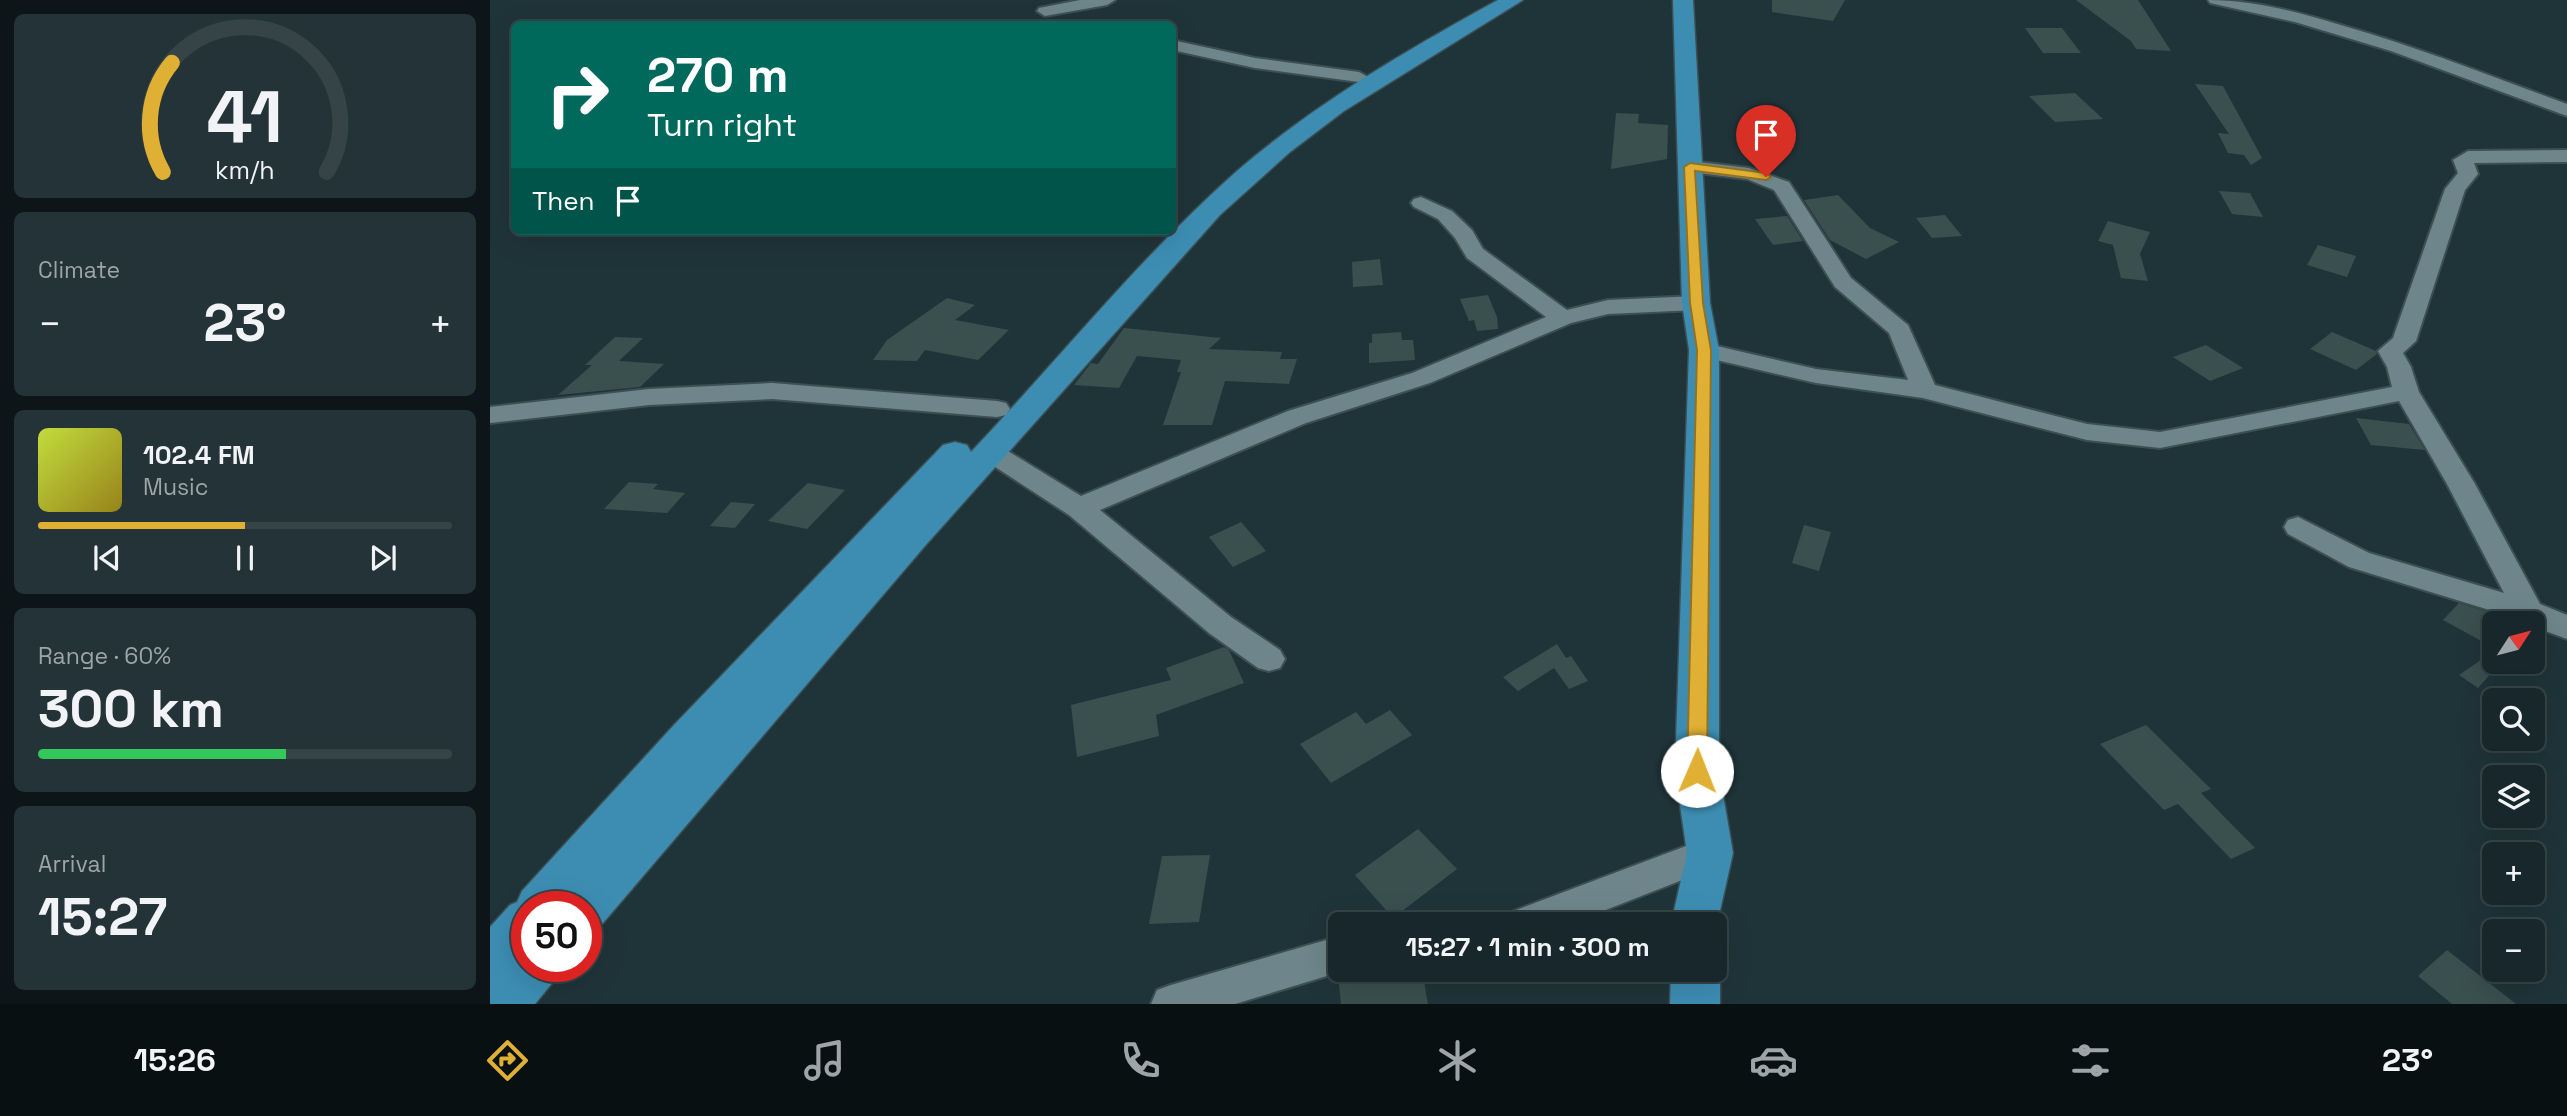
<!DOCTYPE html>
<meta charset="utf-8">
<style>
:root{--surface:#17272b;--page:#243337;--text:#f1f3f6;--muted:#9ea5a9;--line:#364447;--accent:#e0b034}
body{margin:0;font-family:"Space Grotesk",sans-serif;background:var(--page);color:var(--text);height:100vh;display:flex;flex-direction:column;font-size:26px;white-space:nowrap}
*{box-sizing:border-box;margin:0}
p{font-size:23px;color:var(--muted)}
.icon{flex:none;width:38px;height:38px;fill:none;stroke:currentColor;stroke-width:2;stroke-linecap:round;stroke-linejoin:round}
.map{position:relative;flex:1;overflow:hidden}
.details{display:flex;flex-direction:column;gap:14px;padding:14px;background:#0d1518;width:490px}
.details>*{flex:none}
.hud{position:absolute;left:21px;top:21px;width:665px;height:214px;border-radius:10px;box-shadow:0 7px 28px #0002,0 0 0 2px var(--line);background:#00695c;color:#fff;overflow:hidden}
.needle{width:46px;rotate:54deg}
.tools{position:absolute;left:1992px;top:611px;display:grid;gap:14px}
.tools a{display:grid;place-items:center;width:63px;height:63px;border-radius:10px;background:var(--surface);box-shadow:0 7px 28px #0002,0 0 0 2px var(--line);font-size:35px}
.speed{position:absolute;left:21px;top:891px;display:flex;gap:14px;font-size:35px;font-weight:700;text-align:center}
.speed>*{display:grid;place-content:center;width:91px;height:91px;border-radius:50%;background:var(--surface);box-shadow:0 7px 28px #0002,0 0 0 2px var(--line);line-height:1}
.speed .limit{border:10px solid #d22;background:#fff;color:#111}
.pin{position:absolute;display:grid;place-items:center;width:60px;height:60px;color:#fff;margin:-72px -30px;border-radius:50% 50% 50% 0;rotate:-45deg;box-shadow:0 0 7px #0007}
.pin .icon{rotate:45deg}
.me{position:absolute;width:77px;margin:-38px;rotate:1deg;stroke-linejoin:round;filter:drop-shadow(0 0 5px #0008)}
.turn{display:flex;align-items:center;gap:24px;height:147px;padding:0 21px;font-size:32px}
.turn .icon{width:91px;height:91px;stroke-width:2.5}
.turn b{display:block;font-size:49px;line-height:60px}
.then{display:flex;align-items:center;height:66px;padding:0 21px;background:#0003;gap:14px;font-size:26px}
.big{font-size:52px;font-weight:600;line-height:1.1}
.details .tile{flex:1;display:flex;flex-direction:column;justify-content:center;gap:10px;min-width:0;padding:0 24px;border-radius:10px;background:var(--page)}
.details .dial{align-items:center;gap:0}
.dial svg{height:182px;overflow:visible;fill:none;stroke:var(--line);stroke-width:7;stroke-linecap:round;text-anchor:middle}
.dial text{fill:var(--text);stroke:none}
.song{display:flex;align-items:center;gap:21px}
.cover{width:84px;height:84px;border-radius:10px;background:linear-gradient(135deg,hsl(70 70% 55%),hsl(50 70% 35%))}
.played{height:7px;border-radius:4px;background:linear-gradient(90deg,var(--accent) 50%,var(--line) 50%)}
.keys{display:flex;justify-content:space-around;direction:ltr}
.heat{display:flex;justify-content:space-between;align-items:center;font-size:38px;direction:ltr}
.charge{height:10px;border-radius:5px;background:linear-gradient(90deg,#34c759 60%,var(--line) 0)}
.trip{position:absolute;left:838px;top:912px;width:399px;height:70px;border-radius:10px;background:var(--surface);box-shadow:0 7px 28px #0002,0 0 0 2px var(--line);font-weight:600;line-height:70px;text-align:center}
.tab-bar{display:flex;height:112px;justify-content:space-around;align-items:center;background:#091011;color:var(--muted)}
.tab-bar .icon{width:49px;height:49px}
.tab-bar .active{color:var(--accent)}
.tab-bar b{font-size:32px;color:var(--text)}
main{display:flex;flex:1;min-height:0}
.map>svg:first-child{display:block}
.building{fill:#3a504e}
.lines{fill:none;stroke-linecap:round;stroke-linejoin:round}
.minor-casing{stroke:#3c4f53;stroke-width:4}
.major-casing{stroke:#3c4f53;stroke-width:3}
.minor{fill:#6e868b;fill-rule:evenodd}
.major{fill:#3d8db3;fill-rule:evenodd}
.route{fill:#e0b034;stroke:#927222;stroke-width:2}
</style>
<main>
<section class="details">
<div class="tile dial"><svg viewBox="0 0 100 80">
<path d="M14 69A42 42 0 1 1 86 69"/>
<path d="M14 69A42 42 0 0 1 18 21" stroke="#e0b034"/>
<text x="50" y="56" font-size="32" font-weight="700">41</text>
<text x="50" y="72" font-size="11">km/h</text>
</svg></div>
<div class="tile"><p>Climate</p>
<div class="heat"><a>−</a><b class="big">23°</b><a>+</a></div>
</div>
<div class="tile">
<div class="song"><i class="cover"></i><div><b>102.4 FM</b><p>Music</p></div></div>
<div class="played"></div>
<div class="keys"><svg class="icon" aria-label="previous" viewBox="0 0 24 24"><path d="M18 5L8 12l10 7zM5 5v14"/></svg><svg class="icon" aria-label="pause" viewBox="0 0 24 24"><path d="M8 5v14M16 5v14"/></svg><svg class="icon" aria-label="next" viewBox="0 0 24 24"><path d="M6 5l10 7-10 7zM19 5v14"/></svg></div>
</div>
<div class="tile"><p>Range · 60%</p><b class="big">300 km</b><div class="charge"></div></div>
<div class="tile"><p>Arrival</p><b class="big">15:27</b></div>
</section>
<div class="map">
<svg width="2077" height="1004" viewBox="0 0 2077 1004">
<rect width="100%" height="100%" fill="#1f3439"/>
<g class="building">
<path d="M1282,0H1355L1343,21L1282,12Z"/>
<path d="M1586,0H1648L1681,51L1646,49L1641,41Z"/>
<path d="M1535,28H1572L1591,53H1553Z"/>
<path d="M1705,84L1733,86L1772,158L1761,165L1754,155L1738,153L1728,133L1739,134Z"/>
<path d="M1585,93L1613,119L1565,122L1539,96Z"/>
<path d="M1126,113L1149,114L1148,123L1178,125L1177,159L1121,169Z"/>
<path d="M1729,191L1760,193L1773,217L1742,214Z"/>
<path d="M1348,195L1380,228L1409,242L1376,259L1340,240L1314,200Z"/>
<path d="M1455,215L1472,236L1442,238L1426,218Z"/>
<path d="M1297,216L1313,241L1283,245L1265,219Z"/>
<path d="M1618,221L1660,232L1650,254L1658,281L1631,278L1623,245L1608,241Z"/>
<path d="M1828,245L1866,256L1857,277L1817,265Z"/>
<path d="M890,259L893,285L863,287L862,262Z"/>
<path d="M998,295L1007,317L1008,329L987,331L984,320L979,321L970,299Z"/>
<path d="M457,298L485,305L465,320L519,330L488,360L435,350L427,361L383,360L397,340Z"/>
<path d="M634,328L731,338L719,349L792,352L790,359H807L799,384L735,381L722,425H673L691,372H687L691,360L647,356L629,388L584,385L601,363L608,364Z"/>
<path d="M911,332L912,340H923L925,360L879,363V343H882V334Z"/>
<path d="M1842,332L1886,351L1887,354L1866,370L1820,349Z"/>
<path d="M125,337L153,338L129,361L174,364L150,387L68,395L102,365H95Z"/>
<path d="M1716,345L1753,368L1720,381L1683,357Z"/>
<path d="M1866,418L1919,424L1935,450L1881,445Z"/>
<path d="M139,482L168,484L163,489L195,493L177,513L114,509Z"/>
<path d="M318,483L355,490L317,529L278,521Z"/>
<path d="M241,502L265,504L245,528L220,526Z"/>
<path d="M751,522L776,551L743,567L719,537Z"/>
<path d="M1314,525L1341,532L1329,571L1302,563Z"/>
<path d="M1969,603L2004,614V648L1953,620Z"/>
<path d="M1067,644L1076,658L1081,656L1098,681L1079,689L1064,668L1028,691L1013,677Z"/>
<path d="M734,647L739,650L754,683L666,715L669,736L587,757L581,705L681,680L676,668Z"/>
<path d="M2004,651V662H2011L1988,688L1969,675Z"/>
<path d="M900,710L922,735L841,783L810,744L866,712L876,724Z"/>
<path d="M1656,725L1721,789L1711,793L1765,848L1741,859L1688,804L1674,810L1610,744Z"/>
<path d="M928,829L967,869L903,918L865,875Z"/>
<path d="M720,855L709,922L659,924L672,856Z"/>
<path d="M1957,950L2026,1004H1962L1928,976Z"/>
<path d="M868,970H932L938,1004H851L848,975Z"/>
</g>
<g class="lines">
<g class="minor-casing">
<g id="minor">
<path d="M590,0H625L617,5L555,16L547,11L549,8Z"/>
<path d="M1718,0C1765,0 1810,13 1854,26C1930,48 2003,77 2077,104V116L1901,51L1805,22L1720,3Z"/>
<path d="M682,40L765,58L869,72L878,77L869,82L765,68L682,50Z"/>
<path d="M2077,150V162L1984,163L1988,174L1975,190L1926,341L1913,353L1921,367L1929,392L1985,484L2050,604L2077,615V639L2042,626V623L1859,567L1798,534L1794,527L1798,520L1808,517L1879,553L2014,593L1957,484L1909,401L1670,448L1597,440L1433,398L1326,383L1205,355L1202,350L1205,345L1214,343L1326,369L1418,380L1399,333L1345,287L1284,190L1257,179L1193,171L1190,167L1193,163L1200,161L1259,168L1299,182L1361,278L1418,325L1445,385L1597,424L1670,432L1902,387L1897,367L1888,351L1903,338L1955,189L1968,173L1963,160L1978,151Z"/>
<path d="M931,197L962,211L982,230L993,249L1077,310L1118,300L1206,296L1214,298L1218,303L1214,308L1206,310L1118,314L1081,323L940,383L816,423L610,510L741,617L790,650L795,659L790,668L779,671L768,668L719,633L579,515L490,457L486,451L490,445L499,442L508,445L591,496L798,411L922,373L1056,317L977,258L965,238L948,219L924,207L921,203L924,199Z"/>
<path d="M282,383L507,401L516,403L520,409L516,415L507,417L282,399L159,405L0,423V407L159,389Z"/>
<path d="M1220,837L1233,842L1238,853L1233,864L1080,924H1016L1021,912Z"/>
<path d="M850,936V970H857L850,972L745,1004H661L667,990L681,985Z"/>
</g>
</g>
<g class="major-casing">
<g id="major">
<path d="M1008,0H1033L854,111L800,152L730,215L434,547L113,923L96,929V906H37V966H71L63,982L45,1004H0V927L20,905L27,902L32,891L184,725L453,445L465,442L477,445L481,452C569,359 651,256 747,171C826,103 917,50 1008,0Z"/>
<path d="M1183,0H1203L1220,303L1229,350V771L1243,853L1225,933V924H1181L1197,853L1185,771L1199,350L1192,303Z"/>
<path d="M1225,959L1230,970V1004H1180L1181,970H1225Z"/>
</g>
</g>
<use href="#minor" class="minor"/>
<use href="#major" class="major"/>
</g>
<path class="route" d="M1200,163L1276,173L1281,177L1276,180L1205,171L1213,303L1221,350L1217,771L1214,777L1207,779L1200,777L1197,771L1207,350L1200,303L1194,167Z"/>
</svg>
<div class="tools">
<a><svg class="needle" viewBox="-14 -14 28 28"><path d="M0-13l5 13h-10z" fill="#e53935"/><path d="M0 13l5-13h-10z" fill="#9ea5a9"/></svg></a>
<a><svg class="icon" aria-label="search" viewBox="0 0 24 24"><circle cx="10" cy="10" r="6"/><path d="M15 15l6 6"/></svg></a>
<a><svg class="icon" aria-label="layers" viewBox="0 0 24 24"><path d="M12 4l9 5-9 5-9-5zM3 14l9 5 9-5"/></svg></a>
<a>+</a>
<a>−</a>
</div>
<div class="speed"><div class="limit">50</div></div>
<div class="pin" style="left:1276px;top:177px;background:#d93025"><svg class="icon" aria-label="arrive" viewBox="0 0 24 24"><path d="M6 21V4h12l-3 4 3 4H6"/></svg></div>
<svg class="me" style="left:1207px;top:771px" viewBox="-20 -20 40 40"><circle r="19" fill="#fff"/><path d="M0-13L10 11 0 6-10 11z" fill="#e0b034"/></svg>
<div class="trip">15:27 · 1 min · 300 m</div>
<div class="hud">
<div class="turn"><svg class="icon" aria-label="right" viewBox="0 0 24 24"><path d="M7 20v-9h11M14 6l5 5-5 5"/></svg><div><b>270 m</b>Turn right</div></div>
<div class="then">Then<svg class="icon" aria-label="arrive" viewBox="0 0 24 24"><path d="M6 21V4h12l-3 4 3 4H6"/></svg></div>
</div>
</div>
</main>
<nav class="tab-bar">
<b>15:26</b>
<svg class="icon active" aria-label="directions" viewBox="0 0 24 24"><path d="M12 3l9 9-9 9-9-9zM9 14v-3h6M13 9l2 2-2 2"/></svg>
<svg class="icon" aria-label="music" viewBox="0 0 24 24"><path d="M9 18V5l10-2v13"/><circle cx="6" cy="18" r="3"/><circle cx="16" cy="16" r="3"/></svg>
<svg class="icon" aria-label="phone" viewBox="0 0 24 24"><path d="M5 4h4l2 5-3 2q2 4 5 5l2-3 5 2v4C11 20 4 13 5 4z"/></svg>
<svg class="icon" aria-label="climate" viewBox="0 0 24 24"><path d="M12 3v18M4 7l16 10M4 17L20 7"/></svg>
<svg class="icon" aria-label="car" viewBox="0 0 24 24"><path d="M5 17H2v-5l4-1 3-4h7l3 4 3 1v5h-3M9 17h6M6 11h13"/><circle cx="7" cy="17" r="2"/><circle cx="17" cy="17" r="2"/></svg>
<svg class="icon" aria-label="filters" viewBox="0 0 24 24"><path d="M4 7h16M4 17h16"/><circle cx="9" cy="7" r="2"/><circle cx="15" cy="17" r="2"/></svg>
<b>23°</b>
</nav>
